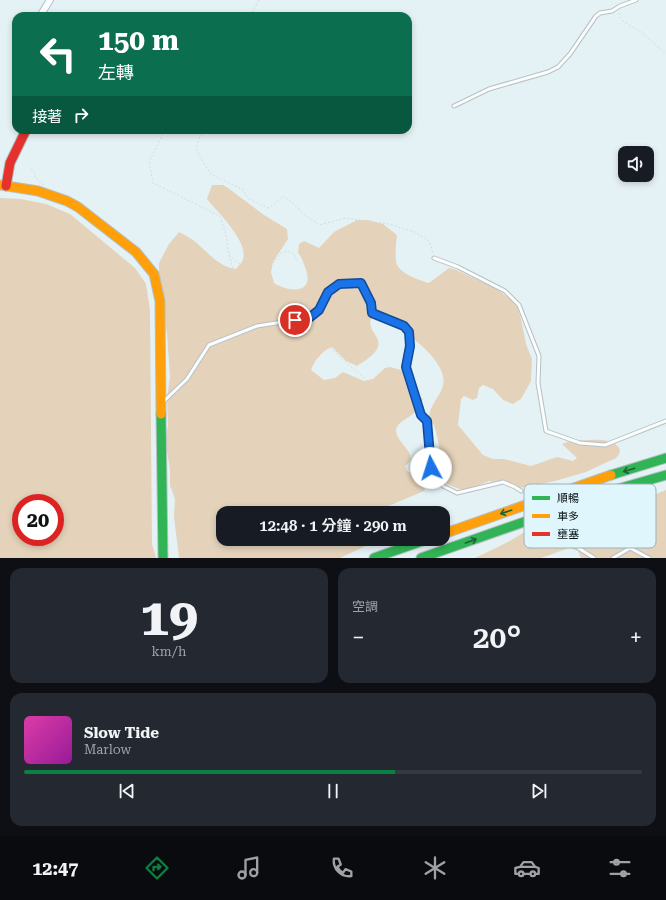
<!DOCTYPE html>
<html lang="zh-TW">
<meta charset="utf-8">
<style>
:root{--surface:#171b24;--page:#242831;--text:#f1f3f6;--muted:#9ea1a6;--line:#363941;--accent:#0b8043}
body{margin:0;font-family:"Roboto Serif","Noto Sans TC",serif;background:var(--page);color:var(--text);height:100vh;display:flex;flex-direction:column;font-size:15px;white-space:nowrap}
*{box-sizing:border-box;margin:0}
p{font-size:13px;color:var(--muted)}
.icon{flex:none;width:22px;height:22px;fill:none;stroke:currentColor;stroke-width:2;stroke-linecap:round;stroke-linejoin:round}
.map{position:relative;height:558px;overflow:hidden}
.drawer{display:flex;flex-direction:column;gap:10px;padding:10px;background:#0d0f14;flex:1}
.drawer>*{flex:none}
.top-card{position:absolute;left:12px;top:12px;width:400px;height:122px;border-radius:12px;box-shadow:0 2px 6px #0003;background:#0b6e4f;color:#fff;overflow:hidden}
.tools{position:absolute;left:618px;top:146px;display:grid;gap:8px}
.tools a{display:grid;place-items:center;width:36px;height:36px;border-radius:8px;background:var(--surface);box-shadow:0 2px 6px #0003;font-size:20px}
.speed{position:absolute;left:12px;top:494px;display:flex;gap:8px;font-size:20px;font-weight:700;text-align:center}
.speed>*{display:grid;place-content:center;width:52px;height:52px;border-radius:50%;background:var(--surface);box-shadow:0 2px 6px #0003;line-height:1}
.speed .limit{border:6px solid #d22;background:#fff;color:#111}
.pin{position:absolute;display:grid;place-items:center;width:34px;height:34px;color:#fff;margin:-17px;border:2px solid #fff;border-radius:50%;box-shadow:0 1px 4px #0007}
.me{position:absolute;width:44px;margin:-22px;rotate:355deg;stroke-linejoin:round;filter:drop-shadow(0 0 3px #0008)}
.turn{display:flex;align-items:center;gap:14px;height:84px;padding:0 20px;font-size:18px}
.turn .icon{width:52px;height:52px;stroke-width:2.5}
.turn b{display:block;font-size:28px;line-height:34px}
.then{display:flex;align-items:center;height:38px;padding:0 20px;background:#0003;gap:8px;font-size:15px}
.big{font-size:30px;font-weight:600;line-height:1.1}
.drawer .widget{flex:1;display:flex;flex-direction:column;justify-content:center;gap:6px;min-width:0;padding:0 14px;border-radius:12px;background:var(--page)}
.drawer .dial{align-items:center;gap:0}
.dial b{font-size:52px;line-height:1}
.song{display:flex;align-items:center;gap:12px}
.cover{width:48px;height:48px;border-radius:6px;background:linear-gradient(135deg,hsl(320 70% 55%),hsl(300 70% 35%))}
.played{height:4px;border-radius:2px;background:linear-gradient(90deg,var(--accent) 60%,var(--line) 60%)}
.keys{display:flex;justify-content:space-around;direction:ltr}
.heat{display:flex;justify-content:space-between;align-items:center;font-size:22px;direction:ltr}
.drawer .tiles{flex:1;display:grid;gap:10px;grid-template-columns:1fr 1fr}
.widget:last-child{grid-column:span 2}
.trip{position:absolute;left:216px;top:506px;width:234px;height:40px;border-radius:12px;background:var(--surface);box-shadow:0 2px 6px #0003;font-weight:600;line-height:40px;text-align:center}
.dock{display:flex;height:64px;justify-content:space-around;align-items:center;background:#090b0e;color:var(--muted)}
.dock .icon{width:28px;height:28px}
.dock .active{color:var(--accent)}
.dock b{font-size:18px;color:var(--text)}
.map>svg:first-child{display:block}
.forest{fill:#e4d3ba;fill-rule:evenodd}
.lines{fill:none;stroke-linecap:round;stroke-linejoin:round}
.lane-casing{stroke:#b6c0c3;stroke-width:5}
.street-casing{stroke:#b6c0c3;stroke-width:8}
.fast-casing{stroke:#b6c0c3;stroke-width:11}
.slow-casing{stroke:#b6c0c3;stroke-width:11}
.jam-casing{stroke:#b6c0c3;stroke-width:11}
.path{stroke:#d7dadb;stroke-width:1;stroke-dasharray:2 2;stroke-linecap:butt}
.lane{stroke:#fbfdfe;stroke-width:3}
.street{stroke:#fbfdfe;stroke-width:6}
.fast{stroke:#30b455;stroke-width:9}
.slow{stroke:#ff9f0a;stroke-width:9}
.jam{stroke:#e5322d;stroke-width:9}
.oneway{stroke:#1c6234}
.route-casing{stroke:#114b97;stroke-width:10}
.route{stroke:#1a73e8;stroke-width:7}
.key{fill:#def6fc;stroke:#9eb1b6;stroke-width:1}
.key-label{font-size:11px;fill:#091113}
</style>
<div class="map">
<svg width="666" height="558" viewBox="0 0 666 558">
<rect width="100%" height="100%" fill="#e5f2f5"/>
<g class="forest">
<path d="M212,185H223L228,188L264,215L287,229L288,239L273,262L271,272L274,283C290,293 316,294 305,267C303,262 302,257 298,253L299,244L304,241L319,248L334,232L357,220H368L383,224L397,235C396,244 395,253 396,261C397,273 419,280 429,283L449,268L454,269L497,289L510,299L518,308L521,319L526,344L532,359L531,381L521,399L513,404L503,400L493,389L483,385L479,388L477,398L473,400L464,396L461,399L458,425L483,455L493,459H504L531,466L557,457L573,461L577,458L562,444L567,442C578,441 591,439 602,440C612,441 627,447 616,458L586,472L555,481L520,488L489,481L465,491L451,486L442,481C439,472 441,463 440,454C439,444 437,434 434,425L430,422C426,407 440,399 443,385C449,362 405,330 387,322C382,319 377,318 372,317C362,335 401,340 357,366L346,361L332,347C323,350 314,361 311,370L324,380L335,378L343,372L364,381L373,379L385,368L390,367L405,371L423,400C420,404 417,409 414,413C409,418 397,422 396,430C395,443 422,455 405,466L407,471L422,478L426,487L424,491L391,505L366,513H223V539H373L370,544L340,558H179L174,517L175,499L170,485V469L165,440L168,426L167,398L170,377L167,334L159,288V263L169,244L179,232C184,235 189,237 193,240C206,250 218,267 236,269C238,267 240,264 242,262C252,244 217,212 207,199Z"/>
<path d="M0,198L21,199L46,204L70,214L135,268L146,284L150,310L152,544L156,558H0ZM21,503H55V537H21Z"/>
<path d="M666,490V558H581L578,551L569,548L541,558H475L508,542L538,524L597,518Z"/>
</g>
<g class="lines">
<g class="lane-casing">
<g id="lane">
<path d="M454,106L489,89L548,72L558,67L570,54L596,16L600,13L612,11L620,6L636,0"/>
<path d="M434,258L458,267L505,291L519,305L539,356L538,383L546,431L580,443L605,445L666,421"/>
<path d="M162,403L187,379L209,345L257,326L295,320L304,322L319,310L328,292L339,284L361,283L371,303L372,313L404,326L409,333L410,346L406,367L421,415L427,421L431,468L443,486L457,493L503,482L515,487L521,491"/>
<path d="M543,525L594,558"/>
<path d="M613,558L630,548L649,558"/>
</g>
</g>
<g class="street-casing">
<path id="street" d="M40,16L50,0"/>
</g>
<g class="fast-casing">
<g id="fast">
<path d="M161,414L163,558"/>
<path d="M611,475L666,458"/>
<path d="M374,558L428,539"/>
<path d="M421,558L621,488L666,475"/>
</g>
</g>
<g class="slow-casing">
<g id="slow">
<path d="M0,185L38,191L67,201L78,207L136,252L154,274L160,301L161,414"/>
<path d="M443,534L611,475"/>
</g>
</g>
<g class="jam-casing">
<path id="jam" d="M6,186L10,163L26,130"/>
</g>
<g class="path">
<path d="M619,13L620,17L624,22L641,32L666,54"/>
<path d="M250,16L259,0"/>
<path d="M165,130L149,162L153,183L220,216L226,235L229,255L235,276L255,322"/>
<path d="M237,133L207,131L203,133L199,138L196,148L203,162L211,174L243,190L249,199L268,208L276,203L283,196L294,204L302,213L319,225L346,218L389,224L415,232L429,241L433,253"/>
<path d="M31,169L35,173V178L44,185"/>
<path d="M229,255L240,264L249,280L253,281L266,272L282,252L289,251L294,254L297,262"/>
<path d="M308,325L343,360L368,381"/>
<path d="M170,487L174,490L175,496L180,558"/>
<path d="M382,513L386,511"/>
<path d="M153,558L154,551"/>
<path d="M310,558L343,543L345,539"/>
</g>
<use href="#lane" class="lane"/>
<use href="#street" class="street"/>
<use href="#fast" class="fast"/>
<use href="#slow" class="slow"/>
<use href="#jam" class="jam"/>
</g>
<defs><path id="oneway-shaft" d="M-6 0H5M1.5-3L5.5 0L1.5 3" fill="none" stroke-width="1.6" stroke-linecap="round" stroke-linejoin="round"/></defs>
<g class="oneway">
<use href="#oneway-shaft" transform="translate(629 470) rotate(163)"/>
<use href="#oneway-shaft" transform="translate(506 512) rotate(161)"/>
<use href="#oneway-shaft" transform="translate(471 541) rotate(-19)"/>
</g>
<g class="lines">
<g class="route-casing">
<path id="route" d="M295,320L304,322L319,310L328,292L339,284L361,283L371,303L372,313L404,326L409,332L410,346L406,367L421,415L427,421L431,468"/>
</g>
<use href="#route" class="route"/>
</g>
<rect x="524" y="484" width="132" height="64" rx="6" class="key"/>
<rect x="532" y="496" width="18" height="4" fill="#30b455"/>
<rect x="532" y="514" width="18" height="4" fill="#ff9f0a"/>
<rect x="532" y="532" width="18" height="4" fill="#e5322d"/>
<g class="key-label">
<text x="557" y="502">順暢</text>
<text x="557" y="520">車多</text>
<text x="557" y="538">壅塞</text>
</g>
</svg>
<div class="tools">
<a><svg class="icon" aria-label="sound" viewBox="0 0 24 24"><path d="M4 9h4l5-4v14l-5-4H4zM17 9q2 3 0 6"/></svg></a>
</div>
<div class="speed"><div class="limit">20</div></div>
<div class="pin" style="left:295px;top:320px;background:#d93025"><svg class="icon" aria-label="arrive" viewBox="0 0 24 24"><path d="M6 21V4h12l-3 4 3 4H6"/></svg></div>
<svg class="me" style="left:431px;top:468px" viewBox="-20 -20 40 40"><circle r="19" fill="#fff"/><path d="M0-13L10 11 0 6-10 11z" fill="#1a73e8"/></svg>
<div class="trip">12:48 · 1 分鐘 · 290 m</div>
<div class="top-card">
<div class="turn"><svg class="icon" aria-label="left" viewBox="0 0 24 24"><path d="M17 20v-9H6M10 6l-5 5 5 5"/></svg><div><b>150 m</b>左轉</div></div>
<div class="then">接著<svg class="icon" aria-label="right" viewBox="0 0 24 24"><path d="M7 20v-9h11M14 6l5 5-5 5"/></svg></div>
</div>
</div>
<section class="drawer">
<div class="tiles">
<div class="widget dial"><b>19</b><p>km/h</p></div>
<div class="widget"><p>空調</p>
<div class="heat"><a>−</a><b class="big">20°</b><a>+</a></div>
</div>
<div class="widget">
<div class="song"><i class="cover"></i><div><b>Slow Tide</b><p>Marlow</p></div></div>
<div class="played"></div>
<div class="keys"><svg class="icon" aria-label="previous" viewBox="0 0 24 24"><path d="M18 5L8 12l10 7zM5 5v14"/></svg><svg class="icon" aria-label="pause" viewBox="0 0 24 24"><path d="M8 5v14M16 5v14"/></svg><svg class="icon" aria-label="next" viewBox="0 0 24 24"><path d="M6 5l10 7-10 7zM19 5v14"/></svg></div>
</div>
</div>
</section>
<nav class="dock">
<b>12:47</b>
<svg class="icon active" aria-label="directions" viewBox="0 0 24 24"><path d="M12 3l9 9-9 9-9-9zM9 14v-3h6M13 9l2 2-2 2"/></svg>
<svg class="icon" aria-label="music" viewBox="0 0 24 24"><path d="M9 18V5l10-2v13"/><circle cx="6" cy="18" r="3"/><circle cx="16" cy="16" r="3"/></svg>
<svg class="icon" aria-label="phone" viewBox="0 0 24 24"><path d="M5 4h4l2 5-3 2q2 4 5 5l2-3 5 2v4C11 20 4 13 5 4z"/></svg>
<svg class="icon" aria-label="climate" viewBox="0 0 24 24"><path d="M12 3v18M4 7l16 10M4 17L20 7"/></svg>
<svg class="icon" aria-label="car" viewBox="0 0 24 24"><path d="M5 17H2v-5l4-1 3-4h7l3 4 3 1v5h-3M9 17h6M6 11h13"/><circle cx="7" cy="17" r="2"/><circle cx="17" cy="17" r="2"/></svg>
<svg class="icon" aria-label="filters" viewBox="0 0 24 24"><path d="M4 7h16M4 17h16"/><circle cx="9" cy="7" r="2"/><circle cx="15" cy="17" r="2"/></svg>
</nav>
